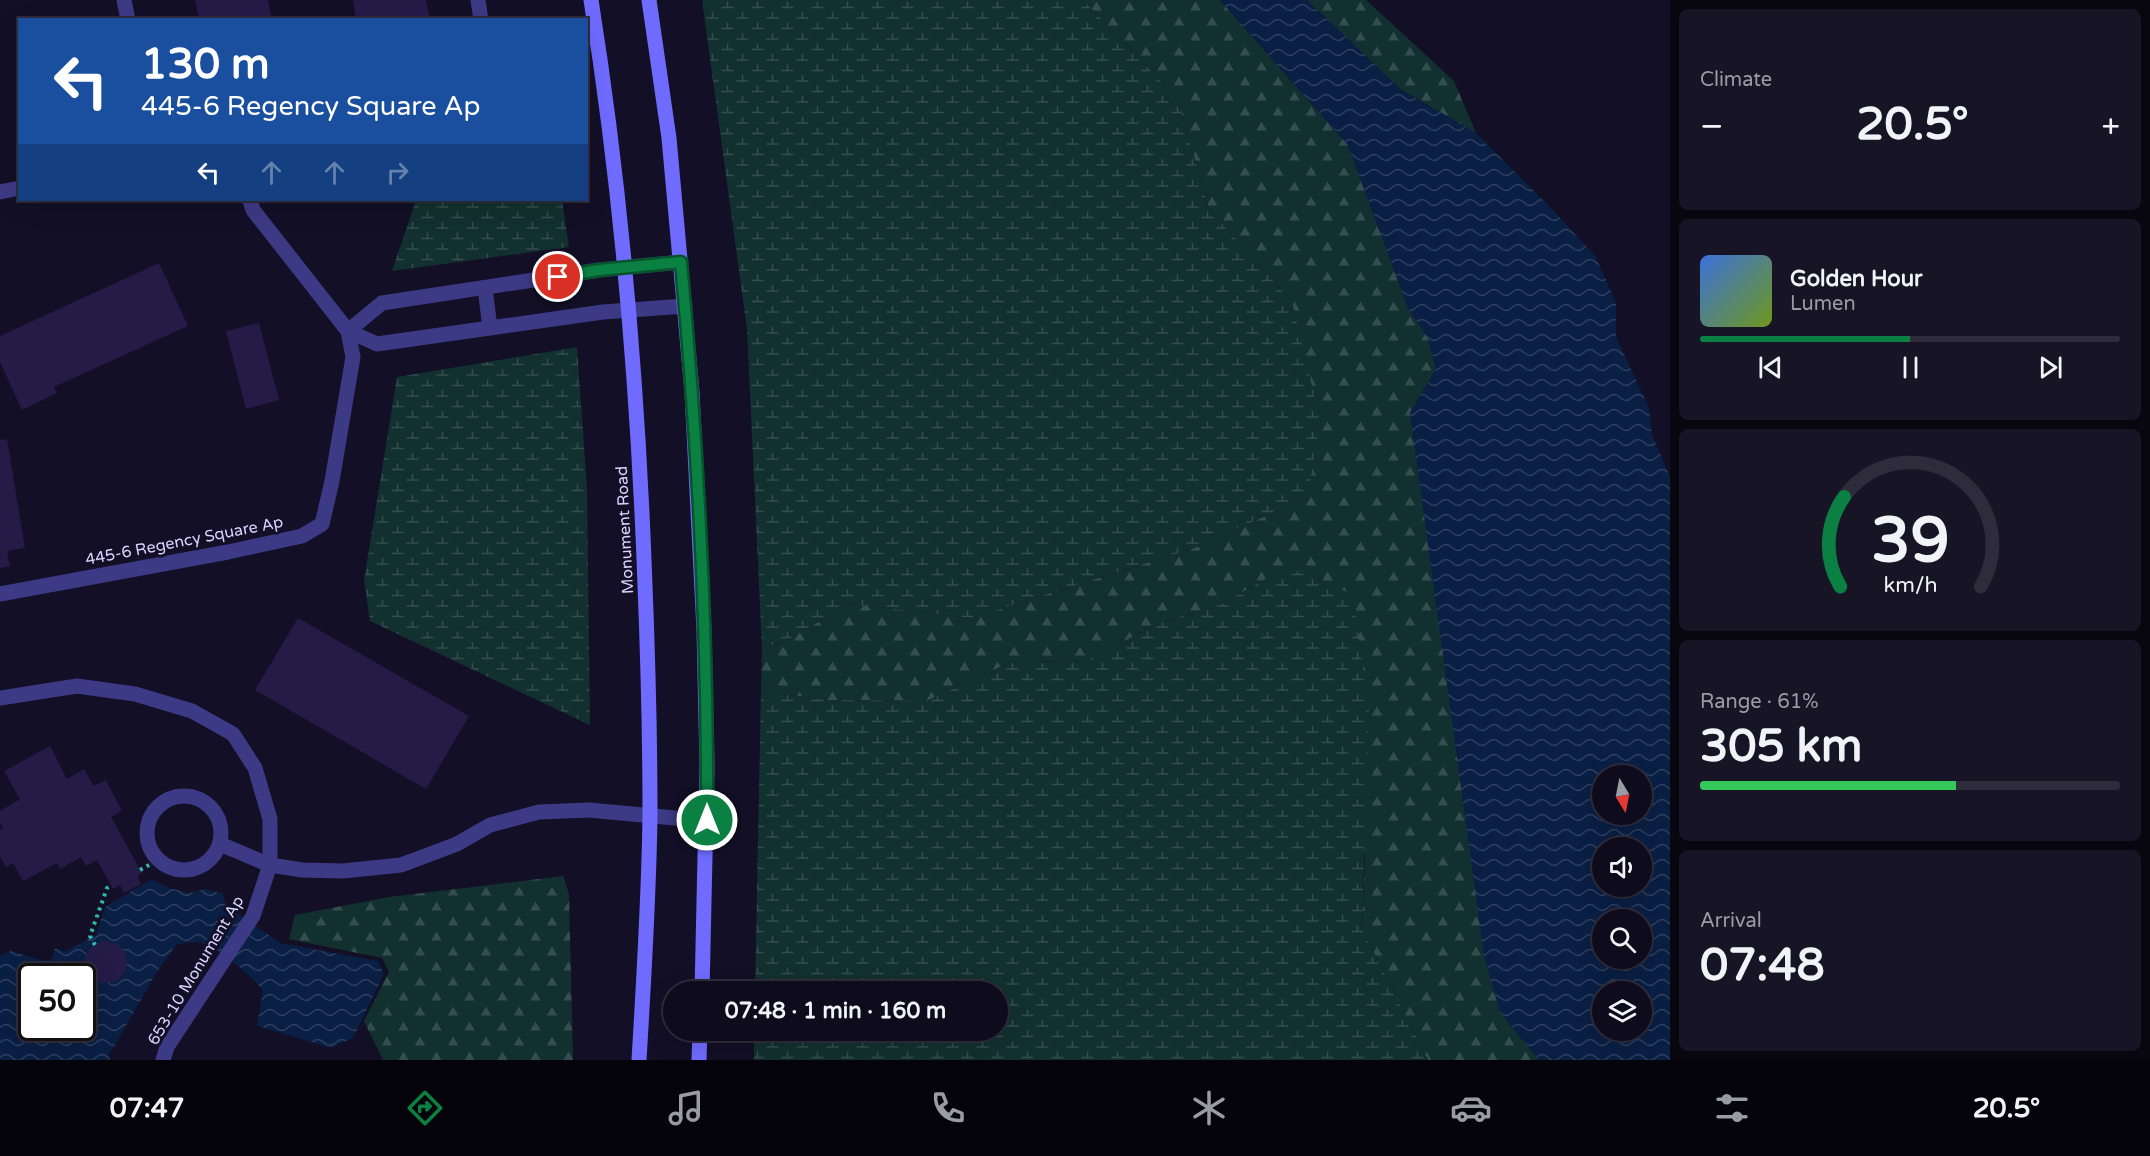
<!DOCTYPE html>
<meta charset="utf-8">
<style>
:root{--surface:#0e0b1c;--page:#171425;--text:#f1f3f6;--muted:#9b9ba3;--line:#2e2b3b;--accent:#0b8043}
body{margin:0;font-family:"Varela Round",sans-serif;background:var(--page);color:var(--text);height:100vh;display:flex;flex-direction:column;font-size:22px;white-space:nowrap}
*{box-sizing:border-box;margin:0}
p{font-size:20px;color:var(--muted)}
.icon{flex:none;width:33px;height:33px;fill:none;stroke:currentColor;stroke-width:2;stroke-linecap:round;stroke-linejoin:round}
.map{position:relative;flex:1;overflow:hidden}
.drawer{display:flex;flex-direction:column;gap:9px;padding:9px;background:#08060f;width:480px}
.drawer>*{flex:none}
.guide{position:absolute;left:18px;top:18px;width:570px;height:183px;border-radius:0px;box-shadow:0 6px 24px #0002,0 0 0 2px var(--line);background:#1a4fa0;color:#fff;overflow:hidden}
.needle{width:39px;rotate:170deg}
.fabs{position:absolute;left:1592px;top:765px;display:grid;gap:12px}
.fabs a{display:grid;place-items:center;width:60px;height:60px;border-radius:50%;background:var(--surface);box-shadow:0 6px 24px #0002,0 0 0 2px var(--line);font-size:30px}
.speed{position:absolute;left:18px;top:963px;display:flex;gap:12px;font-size:30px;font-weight:700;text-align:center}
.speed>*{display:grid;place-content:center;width:78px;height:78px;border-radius:50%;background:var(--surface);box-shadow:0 6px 24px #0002,0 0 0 2px var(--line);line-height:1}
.speed .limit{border:3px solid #111;border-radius:9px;background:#fff;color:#111}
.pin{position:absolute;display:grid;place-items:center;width:51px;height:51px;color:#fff;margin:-26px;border:3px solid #fff;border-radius:50%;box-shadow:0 2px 6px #0007}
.me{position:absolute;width:66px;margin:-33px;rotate:0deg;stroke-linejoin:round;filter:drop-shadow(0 0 4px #0008)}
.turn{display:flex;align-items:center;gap:21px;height:126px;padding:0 24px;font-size:27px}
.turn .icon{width:78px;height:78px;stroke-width:2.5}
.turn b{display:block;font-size:42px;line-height:51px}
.lanes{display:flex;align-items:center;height:57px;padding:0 24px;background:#0003;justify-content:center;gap:30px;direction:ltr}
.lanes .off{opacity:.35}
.big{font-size:45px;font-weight:700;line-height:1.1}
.drawer .tile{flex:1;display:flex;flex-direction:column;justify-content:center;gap:9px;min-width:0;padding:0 21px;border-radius:9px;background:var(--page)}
.drawer .dial{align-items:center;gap:0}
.dial svg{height:156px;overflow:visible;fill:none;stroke:var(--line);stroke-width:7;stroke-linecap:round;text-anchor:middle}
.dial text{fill:var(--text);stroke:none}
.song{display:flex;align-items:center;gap:18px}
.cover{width:72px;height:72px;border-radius:9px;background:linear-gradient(135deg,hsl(220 70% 55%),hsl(80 70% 35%))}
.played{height:6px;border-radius:3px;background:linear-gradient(90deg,var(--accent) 50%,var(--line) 50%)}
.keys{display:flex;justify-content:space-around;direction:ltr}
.heat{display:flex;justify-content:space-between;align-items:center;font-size:33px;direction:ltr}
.charge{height:9px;border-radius:4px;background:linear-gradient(90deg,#34c759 61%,var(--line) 0)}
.trip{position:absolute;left:663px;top:981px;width:345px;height:60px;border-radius:30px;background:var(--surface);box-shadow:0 6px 24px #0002,0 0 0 2px var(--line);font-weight:700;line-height:60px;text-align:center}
.dock{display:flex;height:96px;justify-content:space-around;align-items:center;background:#06040b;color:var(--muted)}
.dock .icon{width:42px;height:42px}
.dock .current{color:var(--accent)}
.dock b{font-size:27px;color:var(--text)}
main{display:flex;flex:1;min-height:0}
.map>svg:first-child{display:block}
.forest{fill:url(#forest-firs)}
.wetland{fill:url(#wetland-marsh)}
.water{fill:url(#water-waves);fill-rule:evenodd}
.building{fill:#241b47}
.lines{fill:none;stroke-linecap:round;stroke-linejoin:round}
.path{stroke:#2fb8b0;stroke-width:4;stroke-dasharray:3 4.5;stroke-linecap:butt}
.minor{stroke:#3d3a85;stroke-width:15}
.secondary{stroke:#6f6bff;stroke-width:15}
.route-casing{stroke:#07532c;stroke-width:15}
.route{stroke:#0b8043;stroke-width:10}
.labels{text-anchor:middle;stroke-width:6;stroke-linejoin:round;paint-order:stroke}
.street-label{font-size:16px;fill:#d9d4ff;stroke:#130f26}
</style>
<main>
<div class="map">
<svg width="1670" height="1060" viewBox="0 0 1670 1060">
<defs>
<pattern id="forest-firs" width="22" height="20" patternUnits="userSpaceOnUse" patternTransform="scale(1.5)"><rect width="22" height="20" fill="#12302f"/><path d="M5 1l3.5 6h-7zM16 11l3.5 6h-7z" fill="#344d4e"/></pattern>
<pattern id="wetland-marsh" width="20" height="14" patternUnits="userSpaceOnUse" patternTransform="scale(1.5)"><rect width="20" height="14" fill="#12302f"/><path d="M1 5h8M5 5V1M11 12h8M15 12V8" fill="none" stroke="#344d4e"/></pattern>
<pattern id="water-waves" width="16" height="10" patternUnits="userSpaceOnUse" patternTransform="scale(1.5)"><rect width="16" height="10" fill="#0a1f44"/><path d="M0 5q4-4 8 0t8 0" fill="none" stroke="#2d3f60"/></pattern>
</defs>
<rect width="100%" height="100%" fill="#130f26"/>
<g class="forest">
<path d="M1083,0H1220L1348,145L1408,308L1428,338L1436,369L1410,413L1500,1012L1539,1060H1428L1362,929L1365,856L1287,567L1223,603L1160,623L1084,662L1013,661L927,701L828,700L761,691L762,648L785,641L850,604L971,618L1194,548L1308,497L1292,302L1209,209L1177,98Z"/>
<path d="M1307,0H1366L1454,81L1476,133L1400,89Z"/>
<path d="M563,876L569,894L573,1060H383L364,1021L389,972L382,958L289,939L295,915L389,897Z"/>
</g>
<g class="wetland">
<path d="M702,0H1083L1177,98L1209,209L1292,302L1320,420L1308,497L1194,548L971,618L850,604L785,641L762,648L747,329Z"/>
<path d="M416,200H562L569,247L392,271Z"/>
<path d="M577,347L587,489L590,725L370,621L364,580L397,377Z"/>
<path d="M1287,567L1352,594L1369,709L1362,929L1428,1060H754V1031L998,1030V992L755,991L761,691L828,700L927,701L1013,661L1084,662L1160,623L1223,603Z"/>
</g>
<g class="water">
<path d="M1220,0H1307L1400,89L1476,133L1552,209L1596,257L1616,303V337L1649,408L1652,435L1670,477V1060H1539L1500,1012L1484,956L1410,413L1436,369L1428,338L1408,308L1348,145ZM1602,776H1641V814H1602ZM1602,848H1641V886H1602ZM1602,920H1641V958H1602ZM1602,992H1641V1030H1602Z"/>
<path d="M152,879L169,888L190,893L205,889L222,893L227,906L280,943L378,961L384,974L353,1038L331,1048L257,1026L263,990C251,976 221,949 204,944C195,940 185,943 176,945L157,972L109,1055L110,1060H0V956L11,951L45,961L52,959L55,948L65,951L96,935L105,907ZM32,976H82V1028H32Z"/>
</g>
<g class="building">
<path d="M195,0H268L272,20H199Z"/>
<path d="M353,0H426L430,20H356Z"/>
<path d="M159,263L188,326L54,387L57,393L22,410L0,362V336Z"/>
<path d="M259,323L279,400L246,409L226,331Z"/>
<path d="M7,439L25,548L7,551L10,566L0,568V440Z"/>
<path d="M298,618L469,716L426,789L255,690Z"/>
<path d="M50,746L67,779L84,769L94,786L106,780L122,811L111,817L142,873L137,876L141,884L124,893L120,885L113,889L97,860L86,866L81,857L60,869L57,863L23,881L13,863L6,867L0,856V830L3,828L0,822V811L20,799L4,771Z"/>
<circle cx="106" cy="962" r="21"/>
</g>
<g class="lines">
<g class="path">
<path d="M140,870L158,860"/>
<path d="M95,945L90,936L107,888L111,886"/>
</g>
<g class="minor">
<path d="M124,0L128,20"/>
<path d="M478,0L481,20"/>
<path d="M0,192L20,188"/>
<path d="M485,288L490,328"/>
<path d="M348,331L382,303L599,270L681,262"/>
<path d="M348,331L377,344L603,312L685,306"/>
<path d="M0,594L228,552L302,536L322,524L332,481L353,357L348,331L253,210L250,200"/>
<path d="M0,698L77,686L135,694L192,711L233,734L255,768L270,819V865L253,916L167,1047L163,1060"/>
<circle cx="184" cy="833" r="37"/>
<path d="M220,844L270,865L302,870L343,871L401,865L457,844L490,825L539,812L589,810L707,821"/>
</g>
<g class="secondary">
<path d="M591,0C622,194 638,389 645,585C648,661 650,738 650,814C649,896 644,978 639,1060"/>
<path d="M649,0L669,138L692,392L704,630L707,766L702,992"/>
<path d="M699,1060L700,1030"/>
</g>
</g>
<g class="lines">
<g class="route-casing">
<path id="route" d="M558,277L599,270L681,262C698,447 708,634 707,820"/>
</g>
<use href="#route" class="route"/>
</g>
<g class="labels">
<g class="street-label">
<text transform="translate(624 530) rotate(-93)" y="6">Monument Road</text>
<text transform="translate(184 540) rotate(-11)" y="6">445-6 Regency Square Ap</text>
<text transform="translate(195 970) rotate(-59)" y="6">653-10 Monument Ap</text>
</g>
</g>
</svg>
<div class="fabs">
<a><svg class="needle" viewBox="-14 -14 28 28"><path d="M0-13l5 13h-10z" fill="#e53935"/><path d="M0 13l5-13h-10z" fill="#9b9ba3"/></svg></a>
<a><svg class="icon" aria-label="sound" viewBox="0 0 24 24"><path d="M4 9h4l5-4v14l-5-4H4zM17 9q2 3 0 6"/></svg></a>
<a><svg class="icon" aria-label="search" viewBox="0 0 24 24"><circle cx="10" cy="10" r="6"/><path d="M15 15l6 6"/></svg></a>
<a><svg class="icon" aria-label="layers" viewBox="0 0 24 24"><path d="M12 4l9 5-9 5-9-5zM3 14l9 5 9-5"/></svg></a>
</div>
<div class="speed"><div class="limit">50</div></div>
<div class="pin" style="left:558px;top:277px;background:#d93025"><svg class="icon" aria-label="arrive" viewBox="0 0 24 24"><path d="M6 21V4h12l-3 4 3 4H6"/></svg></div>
<svg class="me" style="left:707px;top:820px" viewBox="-20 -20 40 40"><circle r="17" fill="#0b8043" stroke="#fff" stroke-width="3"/><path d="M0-11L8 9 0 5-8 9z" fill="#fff"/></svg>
<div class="trip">07:48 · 1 min · 160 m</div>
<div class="guide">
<div class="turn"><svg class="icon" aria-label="left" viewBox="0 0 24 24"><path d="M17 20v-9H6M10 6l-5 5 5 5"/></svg><div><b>130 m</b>445-6 Regency Square Ap</div></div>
<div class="lanes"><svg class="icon" aria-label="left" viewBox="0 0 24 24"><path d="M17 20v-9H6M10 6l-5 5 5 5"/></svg><svg class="icon off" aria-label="ahead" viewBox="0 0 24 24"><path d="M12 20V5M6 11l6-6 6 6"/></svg><svg class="icon off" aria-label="ahead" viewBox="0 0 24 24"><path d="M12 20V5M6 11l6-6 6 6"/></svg><svg class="icon off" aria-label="right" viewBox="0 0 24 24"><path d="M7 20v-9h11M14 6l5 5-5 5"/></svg></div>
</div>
</div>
<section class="drawer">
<div class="tile"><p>Climate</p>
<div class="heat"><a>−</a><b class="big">20.5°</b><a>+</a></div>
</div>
<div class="tile">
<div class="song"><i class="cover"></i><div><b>Golden Hour</b><p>Lumen</p></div></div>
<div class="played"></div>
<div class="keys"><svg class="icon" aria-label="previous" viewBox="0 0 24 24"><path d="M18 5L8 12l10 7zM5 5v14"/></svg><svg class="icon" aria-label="pause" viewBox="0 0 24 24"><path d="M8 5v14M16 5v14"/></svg><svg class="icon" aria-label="next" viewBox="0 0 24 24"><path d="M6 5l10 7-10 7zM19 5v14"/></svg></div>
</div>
<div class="tile dial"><svg viewBox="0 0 100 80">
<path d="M14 69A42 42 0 1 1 86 69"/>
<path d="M14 69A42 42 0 0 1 16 23" stroke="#0b8043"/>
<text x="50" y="56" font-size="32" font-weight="700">39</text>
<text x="50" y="72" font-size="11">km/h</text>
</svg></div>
<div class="tile"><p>Range · 61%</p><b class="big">305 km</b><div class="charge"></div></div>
<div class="tile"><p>Arrival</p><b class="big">07:48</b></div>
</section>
</main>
<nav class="dock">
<b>07:47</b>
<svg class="icon current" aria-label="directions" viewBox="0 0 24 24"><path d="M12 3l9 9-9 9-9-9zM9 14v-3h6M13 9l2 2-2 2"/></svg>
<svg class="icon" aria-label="music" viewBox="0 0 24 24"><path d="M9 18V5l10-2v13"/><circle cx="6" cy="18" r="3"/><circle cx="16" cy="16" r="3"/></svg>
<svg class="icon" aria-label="phone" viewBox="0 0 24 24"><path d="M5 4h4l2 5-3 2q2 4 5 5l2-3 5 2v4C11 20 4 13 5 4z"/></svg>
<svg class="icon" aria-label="climate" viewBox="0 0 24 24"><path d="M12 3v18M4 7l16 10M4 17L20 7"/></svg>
<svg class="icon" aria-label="car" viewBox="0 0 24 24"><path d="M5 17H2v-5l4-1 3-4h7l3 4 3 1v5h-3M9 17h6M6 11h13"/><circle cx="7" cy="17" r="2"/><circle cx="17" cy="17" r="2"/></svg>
<svg class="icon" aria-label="filters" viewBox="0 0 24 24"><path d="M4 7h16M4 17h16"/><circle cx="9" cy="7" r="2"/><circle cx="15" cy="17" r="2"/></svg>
<b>20.5°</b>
</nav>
